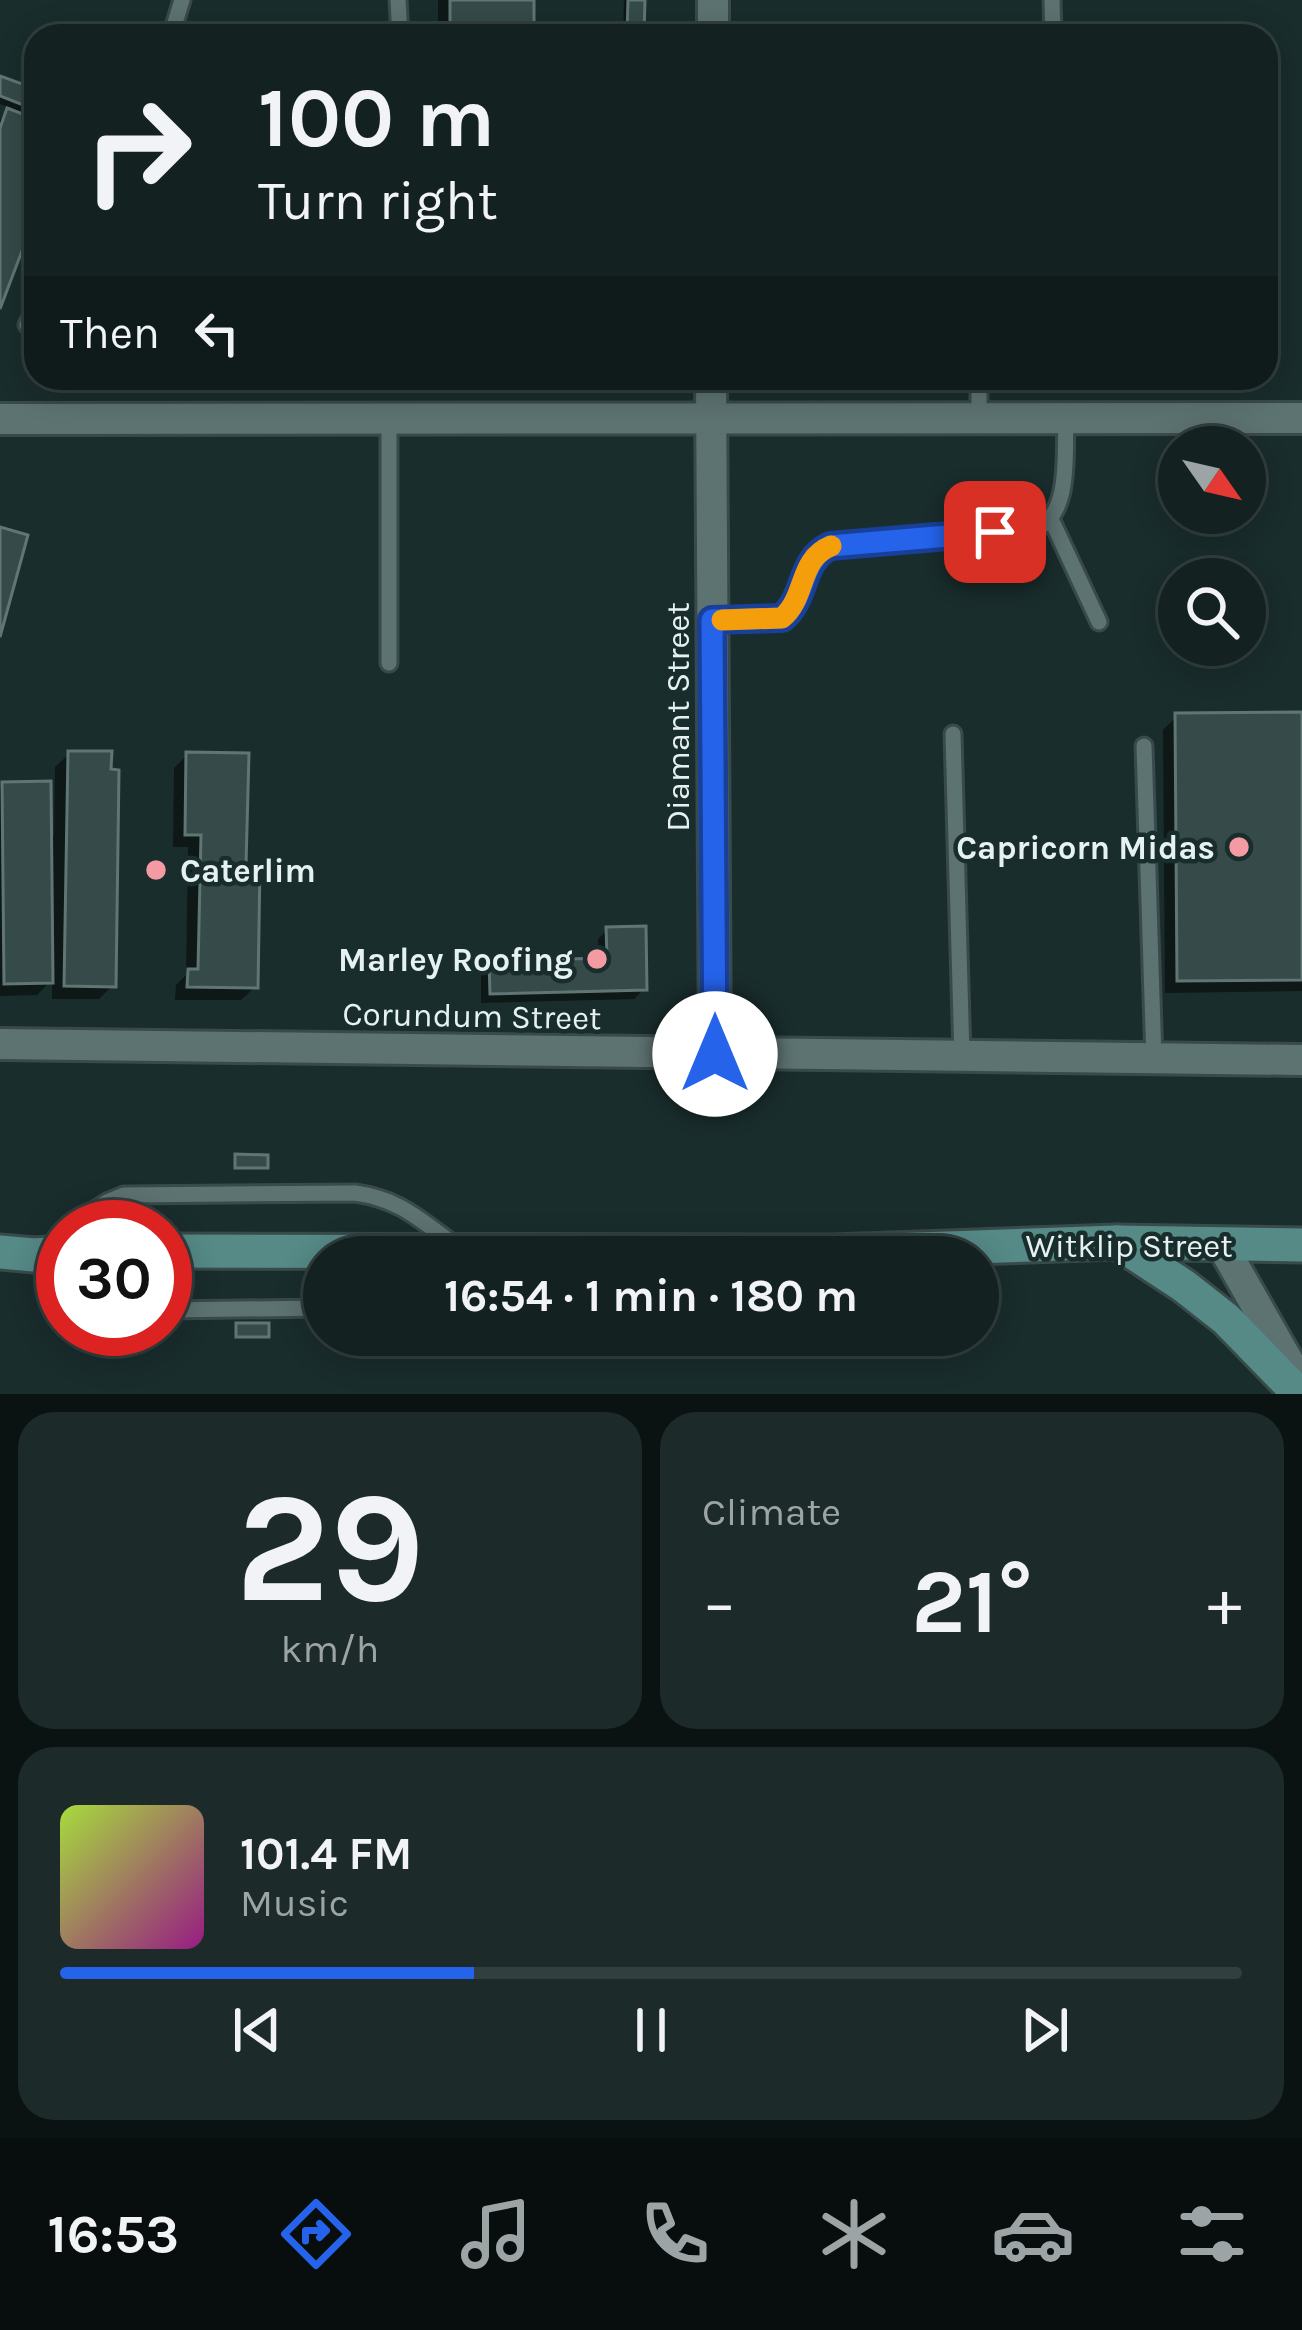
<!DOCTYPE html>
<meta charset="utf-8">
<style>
:root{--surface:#132221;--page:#1c2a2a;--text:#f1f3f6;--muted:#9da4a5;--line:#323f3f;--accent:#2563eb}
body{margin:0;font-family:Karla,sans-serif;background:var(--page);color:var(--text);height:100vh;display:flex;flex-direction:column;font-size:45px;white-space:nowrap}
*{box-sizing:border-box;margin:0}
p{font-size:39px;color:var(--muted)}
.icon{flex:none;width:66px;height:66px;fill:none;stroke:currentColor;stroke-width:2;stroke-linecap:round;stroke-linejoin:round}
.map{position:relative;height:1394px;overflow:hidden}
.panel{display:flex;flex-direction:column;gap:18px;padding:18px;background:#0a1312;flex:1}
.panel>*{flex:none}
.hud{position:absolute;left:24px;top:24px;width:1254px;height:366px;border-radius:36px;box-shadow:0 6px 30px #0003,0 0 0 3px var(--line);background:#132221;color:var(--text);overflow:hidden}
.needle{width:78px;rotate:124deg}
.tools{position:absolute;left:1158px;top:426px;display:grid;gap:24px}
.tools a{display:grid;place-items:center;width:108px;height:108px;border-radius:50%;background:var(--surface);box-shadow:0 6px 30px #0003,0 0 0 3px var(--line);font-size:60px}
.speed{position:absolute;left:36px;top:1200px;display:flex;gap:24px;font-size:60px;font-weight:700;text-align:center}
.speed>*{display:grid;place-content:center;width:156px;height:156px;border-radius:50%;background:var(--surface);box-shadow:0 6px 30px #0003,0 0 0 3px var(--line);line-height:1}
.speed .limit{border:18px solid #d22;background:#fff;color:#111}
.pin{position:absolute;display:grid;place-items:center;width:102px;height:102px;color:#fff;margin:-51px;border-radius:24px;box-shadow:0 6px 18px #0006}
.me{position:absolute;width:132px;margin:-66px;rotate:0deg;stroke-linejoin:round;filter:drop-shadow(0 0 9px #0008)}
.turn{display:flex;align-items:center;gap:42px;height:252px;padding:0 36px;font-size:54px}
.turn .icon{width:156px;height:156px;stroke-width:2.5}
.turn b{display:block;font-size:84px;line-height:102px}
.then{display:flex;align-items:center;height:114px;padding:0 36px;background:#0003;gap:24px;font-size:45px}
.big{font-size:90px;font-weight:700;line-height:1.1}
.panel .card{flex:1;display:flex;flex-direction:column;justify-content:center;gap:18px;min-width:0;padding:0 42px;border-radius:36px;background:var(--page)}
.panel .dial{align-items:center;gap:0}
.dial b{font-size:156px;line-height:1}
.song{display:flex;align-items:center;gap:36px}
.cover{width:144px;height:144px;border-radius:18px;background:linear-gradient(135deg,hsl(80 70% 55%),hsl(310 70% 35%))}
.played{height:12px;border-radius:6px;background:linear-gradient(90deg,var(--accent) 35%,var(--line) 35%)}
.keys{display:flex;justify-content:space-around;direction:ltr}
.heat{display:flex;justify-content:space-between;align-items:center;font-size:66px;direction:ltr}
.panel .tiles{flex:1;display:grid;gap:18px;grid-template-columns:1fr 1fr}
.card:last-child{grid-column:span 2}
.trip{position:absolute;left:303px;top:1236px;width:696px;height:120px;border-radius:60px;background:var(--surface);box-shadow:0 6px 30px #0003,0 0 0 3px var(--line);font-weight:700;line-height:120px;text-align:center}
.dock{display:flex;height:192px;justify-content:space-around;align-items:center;background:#080e0d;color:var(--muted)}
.dock .icon{width:84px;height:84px}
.dock .selected{color:var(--accent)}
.dock b{font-size:54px;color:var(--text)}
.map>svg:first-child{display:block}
.shadow{fill:#0007}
.building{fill:#354a49;stroke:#607675;stroke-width:3}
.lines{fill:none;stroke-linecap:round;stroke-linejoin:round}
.service-casing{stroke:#394a4a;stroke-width:21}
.minor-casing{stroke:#394a4a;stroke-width:36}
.secondary-casing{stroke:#394a4a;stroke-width:39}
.service{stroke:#5d7371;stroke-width:15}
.minor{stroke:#5d7371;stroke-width:30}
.secondary{stroke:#558a87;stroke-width:33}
.route-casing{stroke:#184099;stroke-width:30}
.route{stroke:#2563eb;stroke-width:21}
.slow{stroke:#f59e0b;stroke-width:21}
.poi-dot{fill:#f49aa3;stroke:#192d2c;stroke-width:4.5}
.labels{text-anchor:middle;stroke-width:9;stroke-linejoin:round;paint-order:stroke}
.street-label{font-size:33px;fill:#e6f2f1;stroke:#192d2c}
.poi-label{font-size:33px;font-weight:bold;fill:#e6f2f1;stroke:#192d2c;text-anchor:end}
</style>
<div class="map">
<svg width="1302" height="1394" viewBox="0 0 1302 1394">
<rect width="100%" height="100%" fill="#192d2c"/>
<g class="shadow">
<rect x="438" y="0" width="93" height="36"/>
<path d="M624,0H642L641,32L636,36H623Z"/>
<path d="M0,79L36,92V113L29,120L36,122V205L0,301V120L12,108L0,104Z"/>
<path d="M1302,715V991L1165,993L1163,730L1177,716Z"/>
<path d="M69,754L108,772L113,985L99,999H52V980L37,995L0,996V788L3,785L49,835H54L55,767Z"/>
<path d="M187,755L243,868L255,987L241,1000H175L176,985L186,975L188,847H173L174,768Z"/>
<path d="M607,930L644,989L634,999L481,1003V974L491,964L598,961V939Z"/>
</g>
<g class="building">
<rect x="450" y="0" width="84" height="36"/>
<path d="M628,0H645L644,33H627Z"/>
<path d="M0,76L36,89V110L0,96Z"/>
<path d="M7,108L36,119V214L0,309V128Z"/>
<path d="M0,527L28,535L0,637Z"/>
<path d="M1302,712V980L1177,981L1175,713Z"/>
<path d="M68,751H112L111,769L119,770L116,987L64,986Z"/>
<path d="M186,752L249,753L246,865H260L258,988L187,987L188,969H198L201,835H185Z"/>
<path d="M51,781L53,983L4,984L2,782Z"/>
<path d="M646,926L647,990L490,994L489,961L607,958L606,927Z"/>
<path d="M235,1154L268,1155V1168H235Z"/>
<rect x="236" y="1323" width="33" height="14"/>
</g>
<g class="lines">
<g class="service-casing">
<g id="service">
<path d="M398,0L400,36"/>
<path d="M1052,0L1053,36"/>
<path d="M171,36L182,0"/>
<path d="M27,325L36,308"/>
<path d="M979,419V378"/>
<path d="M1051,519L1099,622"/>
<path d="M712,620L782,618C807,598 799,561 829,546L1036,529C1072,513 1064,452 1066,419"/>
<path d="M389,663V418"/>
<path d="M953,734L962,1057"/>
<path d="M1144,746L1154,1060"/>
<path d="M68,1227L107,1202L124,1195L355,1193C400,1199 420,1220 455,1245"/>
<path d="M165,1310L324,1308"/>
</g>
</g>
<g class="minor-casing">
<g id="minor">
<path d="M713,36V0"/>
<path d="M711,378L715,1055"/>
<path d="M0,419L1302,418"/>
<path d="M0,1044L1302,1060"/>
<path d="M1222,1245L1302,1386"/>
</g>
</g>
<g class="secondary-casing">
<g id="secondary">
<path d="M1117,1242L1184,1286L1226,1319L1299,1394"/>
<path d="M165,1251L833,1252L1116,1242L1302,1245"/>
<path d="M0,1252L34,1255L63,1253"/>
</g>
</g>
<use href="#service" class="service"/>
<use href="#minor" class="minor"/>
<use href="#secondary" class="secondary"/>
</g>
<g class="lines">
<g class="route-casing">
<path id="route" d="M715,1054L712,620L782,618C807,598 799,561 830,546L995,532"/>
</g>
<use href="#route" class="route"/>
<path class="slow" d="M722,620L782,618C807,597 798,559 831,546"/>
</g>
<g class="poi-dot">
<circle cx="1239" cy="847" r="12"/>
<circle cx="156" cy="870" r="12"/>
<circle cx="597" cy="959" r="12"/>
</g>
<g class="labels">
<g class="street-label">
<text transform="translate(677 717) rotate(-90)" y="12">Diamant Street</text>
<text transform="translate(472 1015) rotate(1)" y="12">Corundum Street</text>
<text x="1129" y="1257">Witklip Street</text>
</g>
<g class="poi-label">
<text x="1215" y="859">Capricorn Midas</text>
<text x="180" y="882" text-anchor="start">Caterlim</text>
<text x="573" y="971">Marley Roofing</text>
</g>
</g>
</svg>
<div class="tools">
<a><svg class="needle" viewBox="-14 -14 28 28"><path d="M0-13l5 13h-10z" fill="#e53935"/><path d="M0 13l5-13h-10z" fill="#9da4a5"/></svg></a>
<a><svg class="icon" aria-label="search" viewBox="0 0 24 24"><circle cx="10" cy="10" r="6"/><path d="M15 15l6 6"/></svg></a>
</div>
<div class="speed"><div class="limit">30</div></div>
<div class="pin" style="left:995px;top:532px;background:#d93025"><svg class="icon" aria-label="arrive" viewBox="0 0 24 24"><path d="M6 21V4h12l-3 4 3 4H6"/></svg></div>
<svg class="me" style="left:715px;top:1054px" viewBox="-20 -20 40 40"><circle r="19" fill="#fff"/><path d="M0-13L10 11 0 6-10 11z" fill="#2563eb"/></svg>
<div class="trip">16:54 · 1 min · 180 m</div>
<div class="hud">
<div class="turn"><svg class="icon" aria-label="right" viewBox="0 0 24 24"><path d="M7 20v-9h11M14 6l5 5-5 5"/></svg><div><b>100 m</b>Turn right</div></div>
<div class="then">Then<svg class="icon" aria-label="left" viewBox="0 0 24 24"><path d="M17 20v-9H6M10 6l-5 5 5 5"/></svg></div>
</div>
</div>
<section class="panel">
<div class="tiles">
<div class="card dial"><b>29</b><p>km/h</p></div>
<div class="card"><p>Climate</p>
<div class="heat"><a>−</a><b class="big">21°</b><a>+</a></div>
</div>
<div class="card">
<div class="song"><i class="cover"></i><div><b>101.4 FM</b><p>Music</p></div></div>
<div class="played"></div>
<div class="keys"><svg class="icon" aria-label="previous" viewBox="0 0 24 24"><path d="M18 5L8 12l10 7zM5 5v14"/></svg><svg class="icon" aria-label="pause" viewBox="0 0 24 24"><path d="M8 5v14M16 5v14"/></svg><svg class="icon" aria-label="next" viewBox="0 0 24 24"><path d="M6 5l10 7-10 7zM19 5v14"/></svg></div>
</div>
</div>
</section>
<nav class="dock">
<b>16:53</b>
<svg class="icon selected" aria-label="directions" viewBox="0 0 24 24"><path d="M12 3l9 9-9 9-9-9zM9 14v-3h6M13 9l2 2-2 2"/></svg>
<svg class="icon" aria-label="music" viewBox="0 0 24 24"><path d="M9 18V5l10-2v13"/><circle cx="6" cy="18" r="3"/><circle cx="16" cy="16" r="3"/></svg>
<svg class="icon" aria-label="phone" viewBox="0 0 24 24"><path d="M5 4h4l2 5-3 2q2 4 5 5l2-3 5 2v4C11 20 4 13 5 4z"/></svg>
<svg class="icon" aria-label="climate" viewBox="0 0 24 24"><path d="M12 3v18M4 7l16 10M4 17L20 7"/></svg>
<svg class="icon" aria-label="car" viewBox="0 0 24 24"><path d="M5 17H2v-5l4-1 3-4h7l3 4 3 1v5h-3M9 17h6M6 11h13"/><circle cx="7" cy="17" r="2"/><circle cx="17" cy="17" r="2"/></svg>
<svg class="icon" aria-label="filters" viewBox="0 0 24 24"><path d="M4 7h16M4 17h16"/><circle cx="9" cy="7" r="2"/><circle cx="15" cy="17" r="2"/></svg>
</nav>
